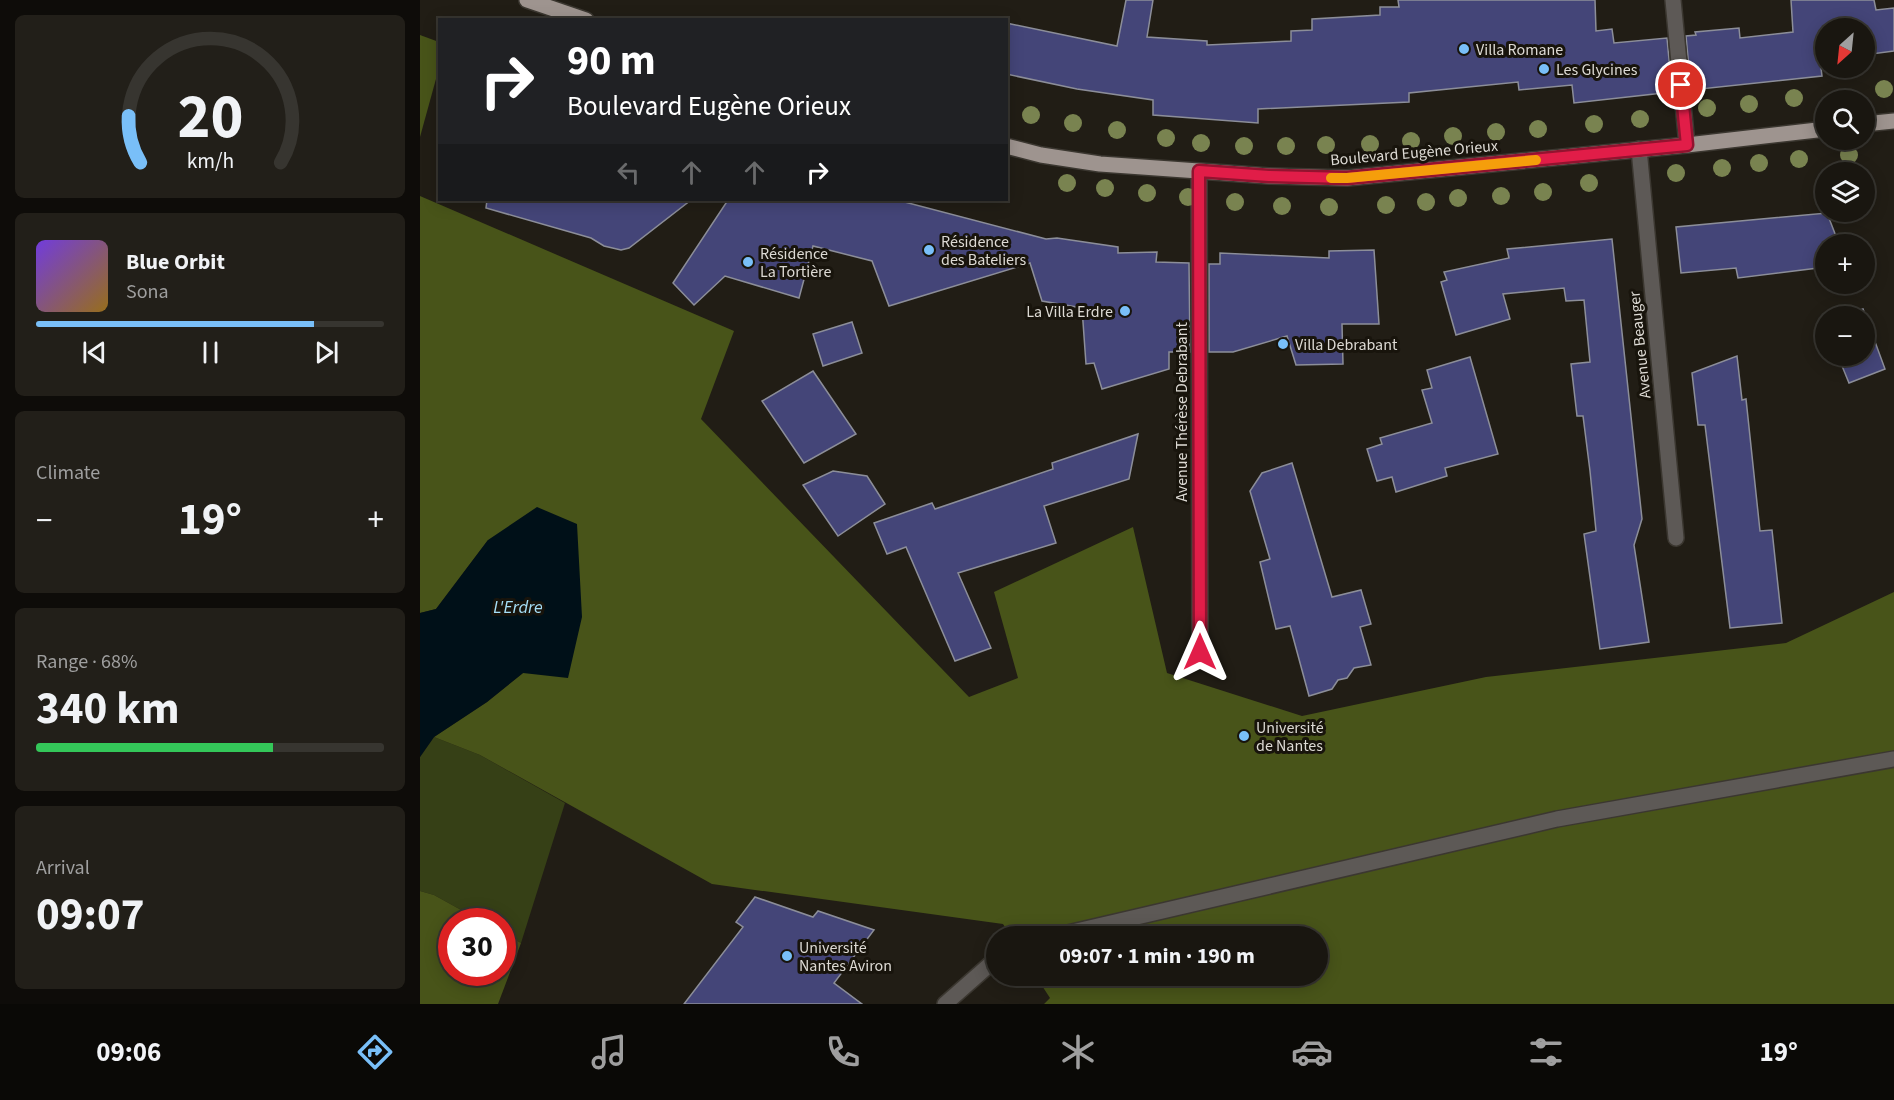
<!DOCTYPE html>
<meta charset="utf-8">
<style>
:root{--surface:#191610;--page:#221f19;--text:#f1f3f6;--muted:#9f9f9f;--line:#373530;--accent:#79bff8}
body{margin:0;font-family:"Source Sans 3",sans-serif;background:var(--page);color:var(--text);height:100vh;display:flex;flex-direction:column;font-size:22px;white-space:nowrap}
*{box-sizing:border-box;margin:0}
p{font-size:20px;color:var(--muted)}
.icon{flex:none;width:33px;height:33px;fill:none;stroke:currentColor;stroke-width:2;stroke-linecap:round;stroke-linejoin:round}
.map{position:relative;flex:1;overflow:hidden}
.panel{display:flex;flex-direction:column;gap:15px;padding:15px;background:#0e0c09;width:420px}
.panel>*{flex:none}
.guide{position:absolute;left:18px;top:18px;width:570px;height:183px;border-radius:0px;box-shadow:0 3px 15px #0003,0 0 0 2px var(--line);background:#202124;color:#fff;overflow:hidden}
.needle{width:39px;rotate:207deg}
.controls{position:absolute;left:1395px;top:18px;display:grid;gap:12px}
.controls a{display:grid;place-items:center;width:60px;height:60px;border-radius:50%;background:var(--surface);box-shadow:0 3px 15px #0003,0 0 0 2px var(--line);font-size:30px}
.speed{position:absolute;left:18px;top:908px;display:flex;gap:12px;font-size:30px;font-weight:700;text-align:center}
.speed>*{display:grid;place-content:center;width:78px;height:78px;border-radius:50%;background:var(--surface);box-shadow:0 3px 15px #0003,0 0 0 2px var(--line);line-height:1}
.speed .limit{border:9px solid #d22;background:#fff;color:#111}
.pin{position:absolute;display:grid;place-items:center;width:51px;height:51px;color:#fff;margin:-26px;border:3px solid #fff;border-radius:50%;box-shadow:0 2px 6px #0007}
.me{position:absolute;width:66px;margin:-33px;rotate:0deg;stroke-linejoin:round;filter:drop-shadow(0 0 4px #0008)}
.turn{display:flex;align-items:center;gap:21px;height:126px;padding:0 30px;font-size:27px}
.turn .icon{width:78px;height:78px;stroke-width:2.5}
.turn b{display:block;font-size:42px;line-height:51px}
.lanes{display:flex;align-items:center;height:57px;padding:0 30px;background:#0003;justify-content:center;gap:30px;direction:ltr}
.lanes .off{opacity:.35}
.big{font-size:45px;font-weight:700;line-height:1.1}
.panel .widget{flex:1;display:flex;flex-direction:column;justify-content:center;gap:9px;min-width:0;padding:0 21px;border-radius:9px;background:var(--page)}
.panel .dial{align-items:center;gap:0}
.dial svg{height:156px;overflow:visible;fill:none;stroke:var(--line);stroke-width:7;stroke-linecap:round;text-anchor:middle}
.dial text{fill:var(--text);stroke:none}
.song{display:flex;align-items:center;gap:18px}
.cover{width:72px;height:72px;border-radius:9px;background:linear-gradient(135deg,hsl(260 70% 55%),hsl(40 70% 35%))}
.played{height:6px;border-radius:3px;background:linear-gradient(90deg,var(--accent) 80%,var(--line) 80%)}
.keys{display:flex;justify-content:space-around;direction:ltr}
.heat{display:flex;justify-content:space-between;align-items:center;font-size:33px;direction:ltr}
.charge{height:9px;border-radius:4px;background:linear-gradient(90deg,#34c759 68%,var(--line) 0)}
.trip{position:absolute;left:566px;top:926px;width:342px;height:60px;border-radius:30px;background:var(--surface);box-shadow:0 3px 15px #0003,0 0 0 2px var(--line);font-weight:700;line-height:60px;text-align:center}
.menu{display:flex;height:96px;justify-content:space-around;align-items:center;background:#0a0906;color:var(--muted)}
.menu .icon{width:42px;height:42px}
.menu .on{color:var(--accent)}
.menu b{font-size:27px;color:var(--text)}
main{display:flex;flex:1;min-height:0}
.map>svg:first-child{display:block}
.green{fill:#364016}
.forest{fill:#485419}
.water{fill:#001018}
.building{fill:#444578;stroke:#8c8e99;stroke-width:1.5}
.lines{fill:none;stroke-linecap:round;stroke-linejoin:round}
.minor-casing{stroke:#3b3730;stroke-width:18}
.major-casing{stroke:#3b3730;stroke-width:18}
.minor{stroke:#5d5956;stroke-width:15}
.major{stroke:#9e948f;stroke-width:15}
.tree{fill:#798350}
.route-casing{stroke:#92132f;stroke-width:15}
.route{stroke:#e11d48;stroke-width:10}
.slow{stroke:#f59e0b;stroke-width:10}
.poi-dot{fill:#79bff8;stroke:#18140c;stroke-width:2}
.labels{text-anchor:middle;stroke-width:6;stroke-linejoin:round;paint-order:stroke}
.poi-label{font-size:16px;fill:#dddad4;stroke:#18140c;text-anchor:start}
.street-label{font-size:16px;fill:#dddad4;stroke:#18140c}
.water-label{font-size:18px;font-style:italic;fill:#a6dff8;stroke:#18140c}
</style>
<main>
<section class="panel">
<div class="widget dial"><svg viewBox="0 0 100 80">
<path d="M14 69A42 42 0 1 1 86 69"/>
<path d="M14 69A42 42 0 0 1 8 45" stroke="#79bff8"/>
<text x="50" y="56" font-size="32" font-weight="700">20</text>
<text x="50" y="72" font-size="11">km/h</text>
</svg></div>
<div class="widget">
<div class="song"><i class="cover"></i><div><b>Blue Orbit</b><p>Sona</p></div></div>
<div class="played"></div>
<div class="keys"><svg class="icon" aria-label="previous" viewBox="0 0 24 24"><path d="M18 5L8 12l10 7zM5 5v14"/></svg><svg class="icon" aria-label="pause" viewBox="0 0 24 24"><path d="M8 5v14M16 5v14"/></svg><svg class="icon" aria-label="next" viewBox="0 0 24 24"><path d="M6 5l10 7-10 7zM19 5v14"/></svg></div>
</div>
<div class="widget"><p>Climate</p>
<div class="heat"><a>−</a><b class="big">19°</b><a>+</a></div>
</div>
<div class="widget"><p>Range · 68%</p><b class="big">340 km</b><div class="charge"></div></div>
<div class="widget"><p>Arrival</p><b class="big">09:07</b></div>
</section>
<div class="map">
<svg width="1474" height="1004" viewBox="0 0 1474 1004">
<rect width="100%" height="100%" fill="#211d15"/>
<path class="green" d="M14,737L60,755L145,803L101,943L83,933L82,921H61L14,895L0,891V757Z"/>
<g class="forest">
<path d="M0,35L19,42V68L0,137Z"/>
<path d="M0,196L314,331L281,419L549,697L598,678L574,592L713,527L747,673L882,716L1066,677L1366,643L1474,592V1004H624L630,998L615,975H897V936H591L583,924L292,884L60,755L14,737L67,702L103,673L68,540L16,609L0,613Z"/>
<path d="M0,891L14,895L61,921H32V972H82L83,933L101,943L78,1004H0Z"/>
</g>
<path class="water" d="M117,507L157,524L162,617L148,678L103,673L67,702L14,737L0,757V613L16,609L68,540Z"/>
<g class="building">
<path d="M706,0H733L727,37L787,41V45L871,41V31L892,30V19L960,15V7H979L978,0H1175L1176,31L1192,29L1194,43L1247,38L1252,92L1154,103L1152,85L1099,90L1098,82L989,93V102L838,109V123L733,115V100L657,89L586,74V23L697,46Z"/>
<path d="M1371,0H1454L1456,10L1474,8V51L1444,55V28H1406V59L1400,60L1402,76L1271,90L1266,36L1276,35L1275,32L1319,28L1320,38L1373,32Z"/>
<path d="M67,200H271L209,248L201,250L184,246L171,238L66,208Z"/>
<path d="M308,200H477L626,239L637,238L698,247V253L737,252L736,262L769,263L770,352H749V369L682,389L674,363L666,364L662,308L622,301L610,263L469,306L452,261L393,246L379,298L305,276L274,305L253,283Z"/>
<path d="M1407,213L1419,244H1406V267L1318,278L1316,268L1261,273L1256,227Z"/>
<path d="M1192,239L1222,519L1214,545L1229,642L1180,649L1164,534L1176,531L1170,471L1163,416H1157L1151,364L1170,362L1164,300L1146,301L1144,288L1083,294L1090,319L1036,335L1021,282L1027,280L1024,272L1089,258L1087,249Z"/>
<path d="M954,250L959,324H922L923,364L876,365L867,336L813,352H789V264H800V253L909,258V251Z"/>
<path d="M1443,309L1465,369L1429,383L1418,356H1444V316H1424Z"/>
<path d="M432,322L442,353L403,366L393,334Z"/>
<path d="M1317,356L1322,400L1326,399L1340,531L1352,530L1362,623L1310,628L1285,425H1278L1272,373Z"/>
<path d="M1050,357L1078,454L1025,468L1027,476L976,492L972,477L957,481L947,449L962,444L960,438L1012,423L1002,390L1012,388L1007,370Z"/>
<path d="M393,371L436,434L384,463L342,401Z"/>
<path d="M718,434L709,479L624,506L636,543L538,573L571,648L535,661L486,547L467,554L454,523L512,503L515,509L633,469L632,463Z"/>
<path d="M872,463L912,597L941,590L951,624L940,627L951,665L934,668L927,678L918,680L912,689L889,696L870,626L856,629L840,562L850,559L830,491L842,473Z"/>
<path d="M413,471L447,476L465,504L418,536L383,485Z"/>
<path d="M335,897L393,917L398,911L454,930L414,983L442,1004H264L323,927L316,922Z"/>
</g>
<g class="lines">
<g class="minor-casing">
<g id="minor">
<path d="M1253,0L1267,145"/>
<path d="M1219,149L1256,538"/>
<path d="M779,172L780,652"/>
<path d="M635,936L1137,819L1474,759"/>
<path d="M525,1004L576,959"/>
</g>
</g>
<g class="major-casing">
<g id="major">
<path d="M107,0L166,20"/>
<path d="M1444,124L1474,121"/>
<path d="M586,146L621,155L680,164L849,176L927,178L1267,145L1406,129"/>
</g>
</g>
<use href="#minor" class="minor"/>
<use href="#major" class="major"/>
</g>
<g class="tree">
<circle cx="1464" cy="89" r="9"/>
<circle cx="1374" cy="98" r="9"/>
<circle cx="1329" cy="104" r="9"/>
<circle cx="1287" cy="108" r="9"/>
<circle cx="611" cy="115" r="9"/>
<circle cx="1220" cy="119" r="9"/>
<circle cx="653" cy="123" r="9"/>
<circle cx="1174" cy="124" r="9"/>
<circle cx="1118" cy="129" r="9"/>
<circle cx="697" cy="130" r="9"/>
<circle cx="1076" cy="132" r="9"/>
<circle cx="1033" cy="136" r="9"/>
<circle cx="746" cy="138" r="9"/>
<circle cx="991" cy="141" r="9"/>
<circle cx="781" cy="143" r="9"/>
<circle cx="950" cy="144" r="9"/>
<circle cx="906" cy="145" r="9"/>
<circle cx="824" cy="146" r="9"/>
<circle cx="866" cy="146" r="9"/>
<circle cx="1429" cy="155" r="9"/>
<circle cx="1379" cy="159" r="9"/>
<circle cx="1339" cy="163" r="9"/>
<circle cx="1302" cy="168" r="9"/>
<circle cx="1256" cy="173" r="9"/>
<circle cx="647" cy="183" r="9"/>
<circle cx="1169" cy="183" r="9"/>
<circle cx="685" cy="188" r="9"/>
<circle cx="1123" cy="192" r="9"/>
<circle cx="727" cy="193" r="9"/>
<circle cx="1081" cy="196" r="9"/>
<circle cx="768" cy="197" r="9"/>
<circle cx="1038" cy="198" r="9"/>
<circle cx="815" cy="202" r="9"/>
<circle cx="1006" cy="202" r="9"/>
<circle cx="966" cy="205" r="9"/>
<circle cx="862" cy="206" r="9"/>
<circle cx="909" cy="207" r="9"/>
</g>
<g class="lines">
<g class="route-casing">
<path id="route" d="M780,652L779,171L849,176L927,178L1267,145L1261,85"/>
</g>
<use href="#route" class="route"/>
<path class="slow" d="M911,178H927L1116,160"/>
</g>
<g class="poi-dot">
<circle cx="1044" cy="49" r="6"/>
<circle cx="1124" cy="69" r="6"/>
<circle cx="509" cy="250" r="6"/>
<circle cx="328" cy="262" r="6"/>
<circle cx="705" cy="311" r="6"/>
<circle cx="863" cy="344" r="6"/>
<circle cx="824" cy="736" r="6"/>
<circle cx="367" cy="956" r="6"/>
</g>
<g class="labels">
<g class="poi-label">
<text x="1056" y="55">Villa Romane</text>
<text x="1136" y="75">Les Glycines</text>
<text x="521" y="247">Résidence<tspan x="521" dy="18">des Bateliers</tspan></text>
<text x="340" y="259">Résidence<tspan x="340" dy="18">La Tortière</tspan></text>
<text x="693" y="317" text-anchor="end">La Villa Erdre</text>
<text x="875" y="350">Villa Debrabant</text>
<text x="836" y="733">Université<tspan x="836" dy="18">de Nantes</tspan></text>
<text x="379" y="953">Université<tspan x="379" dy="18">Nantes Aviron</tspan></text>
</g>
<g class="street-label">
<text transform="translate(994 152) rotate(-5)" y="6">Boulevard Eugène Orieux</text>
<text transform="translate(1219 345) rotate(-96)" y="6">Avenue Beauger</text>
<text transform="translate(761 412) rotate(-90)" y="6">Avenue Thérèse Debrabant</text>
</g>
<g class="water-label">
<text x="98" y="613">L'Erdre</text>
</g>
</g>
</svg>
<div class="controls">
<a><svg class="needle" viewBox="-14 -14 28 28"><path d="M0-13l5 13h-10z" fill="#e53935"/><path d="M0 13l5-13h-10z" fill="#9f9f9f"/></svg></a>
<a><svg class="icon" aria-label="search" viewBox="0 0 24 24"><circle cx="10" cy="10" r="6"/><path d="M15 15l6 6"/></svg></a>
<a><svg class="icon" aria-label="layers" viewBox="0 0 24 24"><path d="M12 4l9 5-9 5-9-5zM3 14l9 5 9-5"/></svg></a>
<a>+</a>
<a>−</a>
</div>
<div class="speed"><div class="limit">30</div></div>
<div class="pin" style="left:1261px;top:85px;background:#d93025"><svg class="icon" aria-label="arrive" viewBox="0 0 24 24"><path d="M6 21V4h12l-3 4 3 4H6"/></svg></div>
<svg class="me" style="left:780px;top:652px" viewBox="-20 -20 40 40"><path d="M0-17L14 15 0 8-14 15z" fill="#e11d48" stroke="#fff" stroke-width="4"/></svg>
<div class="trip">09:07 · 1 min · 190 m</div>
<div class="guide">
<div class="turn"><svg class="icon" aria-label="right" viewBox="0 0 24 24"><path d="M7 20v-9h11M14 6l5 5-5 5"/></svg><div><b>90 m</b>Boulevard Eugène Orieux</div></div>
<div class="lanes"><svg class="icon off" aria-label="left" viewBox="0 0 24 24"><path d="M17 20v-9H6M10 6l-5 5 5 5"/></svg><svg class="icon off" aria-label="ahead" viewBox="0 0 24 24"><path d="M12 20V5M6 11l6-6 6 6"/></svg><svg class="icon off" aria-label="ahead" viewBox="0 0 24 24"><path d="M12 20V5M6 11l6-6 6 6"/></svg><svg class="icon" aria-label="right" viewBox="0 0 24 24"><path d="M7 20v-9h11M14 6l5 5-5 5"/></svg></div>
</div>
</div>
</main>
<nav class="menu">
<b>09:06</b>
<svg class="icon on" aria-label="directions" viewBox="0 0 24 24"><path d="M12 3l9 9-9 9-9-9zM9 14v-3h6M13 9l2 2-2 2"/></svg>
<svg class="icon" aria-label="music" viewBox="0 0 24 24"><path d="M9 18V5l10-2v13"/><circle cx="6" cy="18" r="3"/><circle cx="16" cy="16" r="3"/></svg>
<svg class="icon" aria-label="phone" viewBox="0 0 24 24"><path d="M5 4h4l2 5-3 2q2 4 5 5l2-3 5 2v4C11 20 4 13 5 4z"/></svg>
<svg class="icon" aria-label="climate" viewBox="0 0 24 24"><path d="M12 3v18M4 7l16 10M4 17L20 7"/></svg>
<svg class="icon" aria-label="car" viewBox="0 0 24 24"><path d="M5 17H2v-5l4-1 3-4h7l3 4 3 1v5h-3M9 17h6M6 11h13"/><circle cx="7" cy="17" r="2"/><circle cx="17" cy="17" r="2"/></svg>
<svg class="icon" aria-label="filters" viewBox="0 0 24 24"><path d="M4 7h16M4 17h16"/><circle cx="9" cy="7" r="2"/><circle cx="15" cy="17" r="2"/></svg>
<b>19°</b>
</nav>
